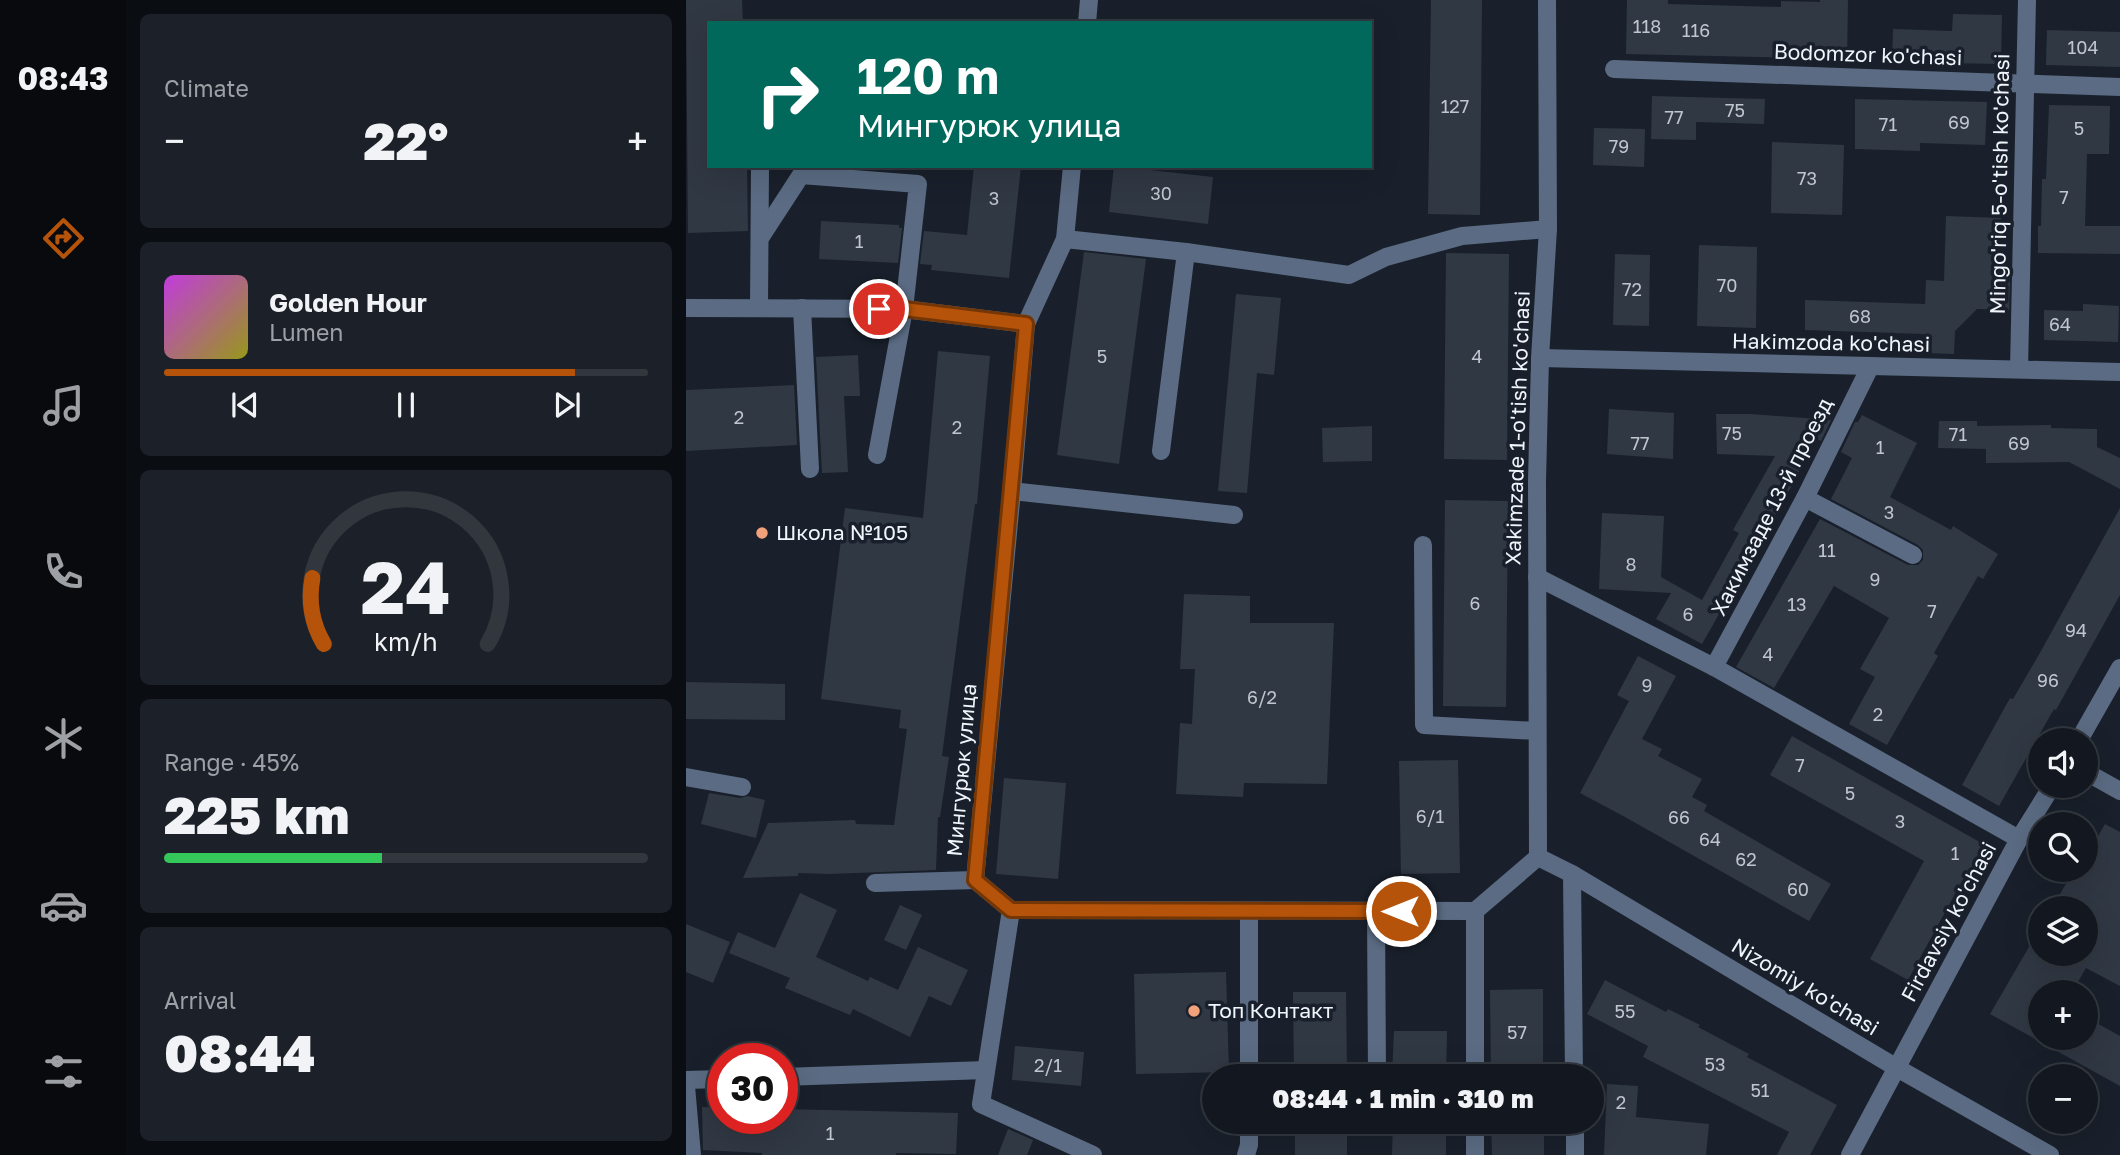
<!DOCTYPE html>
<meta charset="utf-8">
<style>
:root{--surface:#131820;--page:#1c2129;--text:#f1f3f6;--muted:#9da0a5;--line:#32373e;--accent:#b45309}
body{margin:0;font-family:"Golos Text",sans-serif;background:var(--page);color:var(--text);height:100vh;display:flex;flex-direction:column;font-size:26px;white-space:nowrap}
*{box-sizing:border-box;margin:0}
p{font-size:23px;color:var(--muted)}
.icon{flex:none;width:38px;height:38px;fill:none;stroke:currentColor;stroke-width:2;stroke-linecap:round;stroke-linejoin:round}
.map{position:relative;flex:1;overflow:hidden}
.details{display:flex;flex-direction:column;gap:14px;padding:14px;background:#0a0d12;width:560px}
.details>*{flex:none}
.guide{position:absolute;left:21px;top:21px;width:665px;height:147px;border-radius:0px;box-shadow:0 7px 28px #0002,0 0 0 2px var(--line);background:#00695c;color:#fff;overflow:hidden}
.tools{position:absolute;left:1342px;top:728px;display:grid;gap:14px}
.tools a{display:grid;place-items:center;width:70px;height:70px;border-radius:50%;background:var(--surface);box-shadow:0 7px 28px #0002,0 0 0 2px var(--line);font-size:35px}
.speed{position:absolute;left:21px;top:1043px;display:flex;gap:14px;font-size:35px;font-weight:700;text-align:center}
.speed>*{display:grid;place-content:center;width:91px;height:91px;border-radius:50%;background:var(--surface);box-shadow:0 7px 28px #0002,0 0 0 2px var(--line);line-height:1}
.speed .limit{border:10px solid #d22;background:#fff;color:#111}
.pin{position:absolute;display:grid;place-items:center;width:60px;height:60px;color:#fff;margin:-30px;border:4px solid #fff;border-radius:50%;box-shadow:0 2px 7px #0007}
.me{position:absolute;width:77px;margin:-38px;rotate:270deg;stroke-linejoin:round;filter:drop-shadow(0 0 5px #0008)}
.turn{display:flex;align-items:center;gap:24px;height:147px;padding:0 35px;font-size:32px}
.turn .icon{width:91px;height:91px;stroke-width:2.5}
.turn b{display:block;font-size:49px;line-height:60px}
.big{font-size:52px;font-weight:800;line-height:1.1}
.details .tile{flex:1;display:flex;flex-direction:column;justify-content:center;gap:10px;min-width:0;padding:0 24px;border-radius:10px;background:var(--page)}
.details .dial{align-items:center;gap:0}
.dial svg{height:182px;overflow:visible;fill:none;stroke:var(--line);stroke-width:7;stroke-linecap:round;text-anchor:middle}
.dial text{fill:var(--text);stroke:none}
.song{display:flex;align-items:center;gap:21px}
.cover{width:84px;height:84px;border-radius:10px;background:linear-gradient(135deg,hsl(290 70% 55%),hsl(60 70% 35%))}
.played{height:7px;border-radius:4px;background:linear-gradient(90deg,var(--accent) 85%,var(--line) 85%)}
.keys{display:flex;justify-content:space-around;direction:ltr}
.heat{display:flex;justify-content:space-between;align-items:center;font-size:38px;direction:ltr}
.charge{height:10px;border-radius:5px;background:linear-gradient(90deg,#34c759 45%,var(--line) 0)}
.trip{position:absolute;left:516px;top:1064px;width:402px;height:70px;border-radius:35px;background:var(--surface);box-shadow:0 7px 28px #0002,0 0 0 2px var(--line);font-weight:800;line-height:70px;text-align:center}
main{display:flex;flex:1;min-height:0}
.tab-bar{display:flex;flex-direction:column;width:126px;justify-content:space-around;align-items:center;background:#080a0d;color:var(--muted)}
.tab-bar .icon{width:49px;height:49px}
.tab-bar .current{color:var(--accent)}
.tab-bar b{font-size:32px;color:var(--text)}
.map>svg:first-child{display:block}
.building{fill:#303844}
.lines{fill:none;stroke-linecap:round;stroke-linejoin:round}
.minor{stroke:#5a6b83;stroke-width:18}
.route-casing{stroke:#753606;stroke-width:18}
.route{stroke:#b45309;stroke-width:12}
.poi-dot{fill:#f1a27b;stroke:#19202b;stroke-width:2.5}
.labels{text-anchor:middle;stroke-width:7;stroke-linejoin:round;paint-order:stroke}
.number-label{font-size:18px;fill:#c0c6ce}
.street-label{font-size:21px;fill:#f0f5fc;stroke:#19202b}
.poi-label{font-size:21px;fill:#f0f5fc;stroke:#19202b;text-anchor:start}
</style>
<main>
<nav class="tab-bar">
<b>08:43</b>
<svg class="icon current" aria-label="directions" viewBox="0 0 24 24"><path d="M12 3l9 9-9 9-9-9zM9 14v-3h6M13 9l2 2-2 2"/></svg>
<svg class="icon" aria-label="music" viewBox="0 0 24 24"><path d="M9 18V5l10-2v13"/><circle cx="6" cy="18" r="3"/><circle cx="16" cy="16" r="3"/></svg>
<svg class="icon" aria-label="phone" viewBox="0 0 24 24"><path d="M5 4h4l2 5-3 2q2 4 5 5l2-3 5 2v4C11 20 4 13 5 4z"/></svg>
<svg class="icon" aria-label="climate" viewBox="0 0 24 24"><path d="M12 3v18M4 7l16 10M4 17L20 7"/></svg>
<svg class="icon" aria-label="car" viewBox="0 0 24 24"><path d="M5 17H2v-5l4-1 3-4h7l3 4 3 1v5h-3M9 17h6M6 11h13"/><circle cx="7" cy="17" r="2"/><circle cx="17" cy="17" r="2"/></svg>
<svg class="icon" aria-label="filters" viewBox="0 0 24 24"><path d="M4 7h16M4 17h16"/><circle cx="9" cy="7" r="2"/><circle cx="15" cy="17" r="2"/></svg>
</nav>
<section class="details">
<div class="tile"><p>Climate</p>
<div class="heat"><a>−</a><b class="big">22°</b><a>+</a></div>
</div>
<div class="tile">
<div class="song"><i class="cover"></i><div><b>Golden Hour</b><p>Lumen</p></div></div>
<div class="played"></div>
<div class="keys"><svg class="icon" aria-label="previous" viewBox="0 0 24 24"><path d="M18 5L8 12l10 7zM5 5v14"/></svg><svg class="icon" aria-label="pause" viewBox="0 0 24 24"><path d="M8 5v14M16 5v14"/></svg><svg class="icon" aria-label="next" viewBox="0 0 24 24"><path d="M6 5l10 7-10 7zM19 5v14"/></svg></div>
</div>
<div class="tile dial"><svg viewBox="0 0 100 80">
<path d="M14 69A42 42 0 1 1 86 69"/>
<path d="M14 69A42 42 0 0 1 9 40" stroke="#b45309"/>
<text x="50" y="56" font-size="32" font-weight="700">24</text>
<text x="50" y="72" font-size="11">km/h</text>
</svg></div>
<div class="tile"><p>Range · 45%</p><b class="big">225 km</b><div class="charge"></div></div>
<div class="tile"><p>Arrival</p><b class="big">08:44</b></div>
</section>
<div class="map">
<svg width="1434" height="1155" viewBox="0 0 1434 1155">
<rect width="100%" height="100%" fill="#19202b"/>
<g class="building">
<path d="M0,0H56L57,23H23V166H61L62,231L2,233Z"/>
<path d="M745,0H796L794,215L742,214Z"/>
<path d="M941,0H982V4L1095,7V1L1134,2V0H1162L1161,59L940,54Z"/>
<path d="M1267,14L1316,15L1315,64L1206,62L1207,29L1266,31Z"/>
<path d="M1361,30L1434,32V67L1360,65Z"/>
<path d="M966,96L1079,99L1078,124L1010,122V140L965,139Z"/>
<path d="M1169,99L1301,102L1299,145L1234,143V151L1169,149Z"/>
<path d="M1363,105L1424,106L1423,154H1401L1399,226H1434V254L1352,253V226H1355L1356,179H1360Z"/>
<path d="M908,128L959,129L958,167L907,165Z"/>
<path d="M1086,142L1158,145L1156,215L1085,213Z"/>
<path d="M288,166H335L323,278L245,270L246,265L234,264L238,231L281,235Z"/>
<path d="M428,166L527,177L522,224L423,212Z"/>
<path d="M1260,216L1315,218L1312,282H1324L1323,310L1291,309L1269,331L1268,354L1238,353V334L1119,330V300L1239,304L1240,280L1258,281Z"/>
<path d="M135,221L213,225V228H216L212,263L133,259Z"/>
<path d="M1013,245L1071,247L1070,328L1011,326Z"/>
<path d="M398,252L460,259L433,464L371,455Z"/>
<path d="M760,253L823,254L821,460L758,459Z"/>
<path d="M929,254L964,255L963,326L927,325Z"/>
<path d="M550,294L595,298L588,375L571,373L561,493L532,491Z"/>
<path d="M1397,304L1433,306L1432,342L1358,340V310L1397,311Z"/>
<path d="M252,351L304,356L291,504H289L256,756L263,757L254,817H252L250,870L143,874L112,873V876L57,878L82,823L169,820L170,824L208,825L221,729L213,728L215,710L135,699L159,508L237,518Z"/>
<path d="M172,355L174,396H158L162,472L136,473L130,357Z"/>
<path d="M108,385L111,445L0,451V390Z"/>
<path d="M923,409L988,413L987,459L921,454Z"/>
<path d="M1030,414H1065L1145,420L1135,441L1129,438L1108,482L1016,644L970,619L985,593L913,589L916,513L978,516L975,577L1016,600L1053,533L1047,530L1089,456L1031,454Z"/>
<path d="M1176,415L1231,443L1204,497L1265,530L1267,526L1312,554L1297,579L1292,576L1248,653L1252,656L1201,745L1163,724L1189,677L1174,669L1203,618L1148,586L1088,688L1050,667L1134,519L1222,565H1232L1237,560V550L1232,545L1145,499L1166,458L1155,452L1169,422H1172Z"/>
<path d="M1253,421H1291V426L1365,425V428L1411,429V447L1434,458V489L1383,462L1300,463V449L1252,448Z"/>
<path d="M686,426V461L637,462L636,428Z"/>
<path d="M759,500L822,501L820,707L757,706Z"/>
<path d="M1434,508V595L1370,710L1368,709L1313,806L1276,785L1324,698L1327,699L1355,651Z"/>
<path d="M498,594L564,596V623H648L641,784L558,783L557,797L490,794L494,723L506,724L509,669H494Z"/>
<path d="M952,656L990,676L956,739L976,749L972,756L1016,779L1006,797L1021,805L1018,811L1145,884L1123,921L939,817L894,793L943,701L931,695Z"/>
<path d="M0,682L99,684V720L0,719Z"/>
<path d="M1106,736L1299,845L1277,884L1275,883L1222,980L1184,959L1238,861L1084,775Z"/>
<path d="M772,760L774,873L715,874L713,761Z"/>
<path d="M318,778L380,783L372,879L310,874Z"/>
<path d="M23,793L54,798L62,796L79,800L70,838L15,824Z"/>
<path d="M1419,824L1434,832V986L1400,968L1386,992H1354V1038H1400V1017L1434,1036V1086L1304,1014L1354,928V954H1400V908H1366L1385,875L1389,877L1393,870H1400V857Z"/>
<path d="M114,893L151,910L130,957L182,981L184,977L212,990L232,947L282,970L265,1006L243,996L224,1037L167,1009L164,1015L99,988L104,978L43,953L52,932L89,948Z"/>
<path d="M214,905L236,915L220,950L198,940Z"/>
<path d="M0,924L44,942L27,983L0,972Z"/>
<path d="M540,972L543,1072L450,1074L448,974Z"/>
<path d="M919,980L980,1012L982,1009L1014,1025L1012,1027L1063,1054L1061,1057L1151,1105L1124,1155H1091L1103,1132L957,1057L962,1046L901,1014Z"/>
<path d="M857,989V1076H805L804,990Z"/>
<path d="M607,992H660L661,1076H608Z"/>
<path d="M708,1031H761L760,1076H706Z"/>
<path d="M329,1046L398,1052L395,1086L326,1080Z"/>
<path d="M921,1084L952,1086L950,1117L1023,1124L1020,1155H918Z"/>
<path d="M16,1107L37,1108V1118H96V1109L272,1113L270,1154L210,1153V1155H76V1153L17,1150Z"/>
<rect x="609" y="1122" width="52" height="33"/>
<path d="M707,1122H760V1155H706Z"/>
<path d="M805,1122H858V1155H806Z"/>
<path d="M322,1129L347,1140L341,1155H312Z"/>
</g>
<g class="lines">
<g class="minor">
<path d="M401,23L403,0"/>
<path d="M928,69L1434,87"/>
<path d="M386,166L379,239L340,324L326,491L289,880L325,910L789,911L852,857"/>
<path d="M74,238L115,175L232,184L218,309L191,455"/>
<path d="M379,239L500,252L663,275L700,257L776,236L862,229"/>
<path d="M0,308L218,309L340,324"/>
<path d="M73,308L74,166"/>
<path d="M116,308L124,469"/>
<path d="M854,358L1434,372"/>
<path d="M1333,369L1341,0"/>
<path d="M475,451L500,252"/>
<path d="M326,491L548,515"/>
<path d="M1119,498L1227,555"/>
<path d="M737,545L738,725L851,731"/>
<path d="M851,577L1028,667L1333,839"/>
<path d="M1028,667L1119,498L1184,367"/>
<path d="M1393,740L1434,668"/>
<path d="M1400,772L1434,791"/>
<path d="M0,777L56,787"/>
<path d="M852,857L851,481L854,358L862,229L861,0"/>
<path d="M852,857L886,874L1211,1068L1364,1155"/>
<path d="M886,874L888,1076"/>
<path d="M189,883L289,880"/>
<path d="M325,910L295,1104L407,1155"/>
<path d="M690,910L691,1076"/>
<path d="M563,912V1076"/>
<path d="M789,1076V911"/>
<path d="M96,1077L300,1070"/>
<path d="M0,1080L37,1079"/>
<path d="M0,1086L6,1155"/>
<path d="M889,1122V1155"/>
<path d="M560,1155L563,1145V1122"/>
<path d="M789,1155V1122"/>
<path d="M1164,1155L1333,839L1366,786"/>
</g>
</g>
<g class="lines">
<g class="route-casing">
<path id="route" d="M193,309H218L340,324L289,880L325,910L715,911"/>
</g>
<use href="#route" class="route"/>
</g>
<g class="poi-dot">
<circle cx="76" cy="533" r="7"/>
<circle cx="508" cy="1011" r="7"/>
</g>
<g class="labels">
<g class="number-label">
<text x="961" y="33">118</text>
<text x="1010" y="37">116</text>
<text x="1397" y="54">104</text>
<text x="769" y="113">127</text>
<text x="1049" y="117">75</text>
<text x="988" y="124">77</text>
<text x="1273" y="129">69</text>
<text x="1202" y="131">71</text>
<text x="1393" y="135">5</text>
<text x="933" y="153">79</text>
<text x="1121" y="185">73</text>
<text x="475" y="200">30</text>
<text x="1378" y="204">7</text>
<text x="308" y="205">3</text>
<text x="173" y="248">1</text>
<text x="1041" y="292">70</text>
<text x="946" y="296">72</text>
<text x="1174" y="323">68</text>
<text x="1374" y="331">64</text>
<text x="416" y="363">5</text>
<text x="791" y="363">4</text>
<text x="53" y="424">2</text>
<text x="271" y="434">2</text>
<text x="1046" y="440">75</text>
<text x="1272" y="441">71</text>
<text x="954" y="450">77</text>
<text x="1333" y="450">69</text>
<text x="1194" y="454">1</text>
<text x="1203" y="519">3</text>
<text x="1141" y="557">11</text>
<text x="945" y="571">8</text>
<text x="1189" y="586">9</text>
<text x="789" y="610">6</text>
<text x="1111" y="611">13</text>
<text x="1246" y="618">7</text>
<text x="1002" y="621">6</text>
<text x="1390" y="637">94</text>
<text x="1082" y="661">4</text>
<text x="1362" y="687">96</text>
<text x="961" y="692">9</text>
<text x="576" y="704">6/2</text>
<text x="1192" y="721">2</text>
<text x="1114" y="772">7</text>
<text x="1164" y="800">5</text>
<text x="744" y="823">6/1</text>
<text x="993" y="824">66</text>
<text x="1214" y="828">3</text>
<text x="1024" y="846">64</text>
<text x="1269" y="860">1</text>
<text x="1060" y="866">62</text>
<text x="1112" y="896">60</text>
<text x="939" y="1018">55</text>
<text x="831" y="1039">57</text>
<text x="1029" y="1071">53</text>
<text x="362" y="1072">2/1</text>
<text x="1074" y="1097">51</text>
<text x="935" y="1109">2</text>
<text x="144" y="1140">1</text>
</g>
<g class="street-label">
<text transform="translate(1182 55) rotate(2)" y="7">Bodomzor ko'chasi</text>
<text transform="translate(1314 184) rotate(-89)" y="7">Mingo'riq 5-o'tish ko'chasi</text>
<text transform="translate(1145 343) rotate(1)" y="7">Hakimzoda ko'chasi</text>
<text transform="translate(832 428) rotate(-88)" y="7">Xakimzade 1-o'tish ko'chasi</text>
<text transform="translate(1086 507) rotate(-63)" y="7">Хакимзаде 13-й проезд</text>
<text transform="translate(276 770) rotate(-85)" y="7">Мингурюк улица</text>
<text transform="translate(1263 922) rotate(-62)" y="7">Firdavsiy ko'chasi</text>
<text transform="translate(1119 987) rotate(31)" y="7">Nizomiy ko'chasi</text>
</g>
<g class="poi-label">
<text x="90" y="540">Школа №105</text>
<text x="522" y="1018">Топ Контакт</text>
</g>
</g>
</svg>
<div class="tools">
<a><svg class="icon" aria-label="sound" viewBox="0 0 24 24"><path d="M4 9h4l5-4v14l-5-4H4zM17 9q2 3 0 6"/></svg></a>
<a><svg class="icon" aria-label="search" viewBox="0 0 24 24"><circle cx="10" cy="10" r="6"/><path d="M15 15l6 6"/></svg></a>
<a><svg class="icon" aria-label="layers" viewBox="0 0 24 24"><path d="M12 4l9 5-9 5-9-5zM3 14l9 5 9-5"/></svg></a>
<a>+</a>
<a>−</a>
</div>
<div class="speed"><div class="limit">30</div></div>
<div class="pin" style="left:193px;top:309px;background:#d93025"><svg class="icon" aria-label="arrive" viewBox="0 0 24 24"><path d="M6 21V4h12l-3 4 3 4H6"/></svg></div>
<svg class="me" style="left:715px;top:911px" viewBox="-20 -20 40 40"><circle r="17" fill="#b45309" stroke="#fff" stroke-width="3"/><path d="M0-11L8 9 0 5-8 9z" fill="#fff"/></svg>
<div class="trip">08:44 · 1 min · 310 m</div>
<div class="guide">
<div class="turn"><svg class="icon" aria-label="right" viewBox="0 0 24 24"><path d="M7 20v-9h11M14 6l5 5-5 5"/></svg><div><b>120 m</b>Мингурюк улица</div></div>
</div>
</div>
</main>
